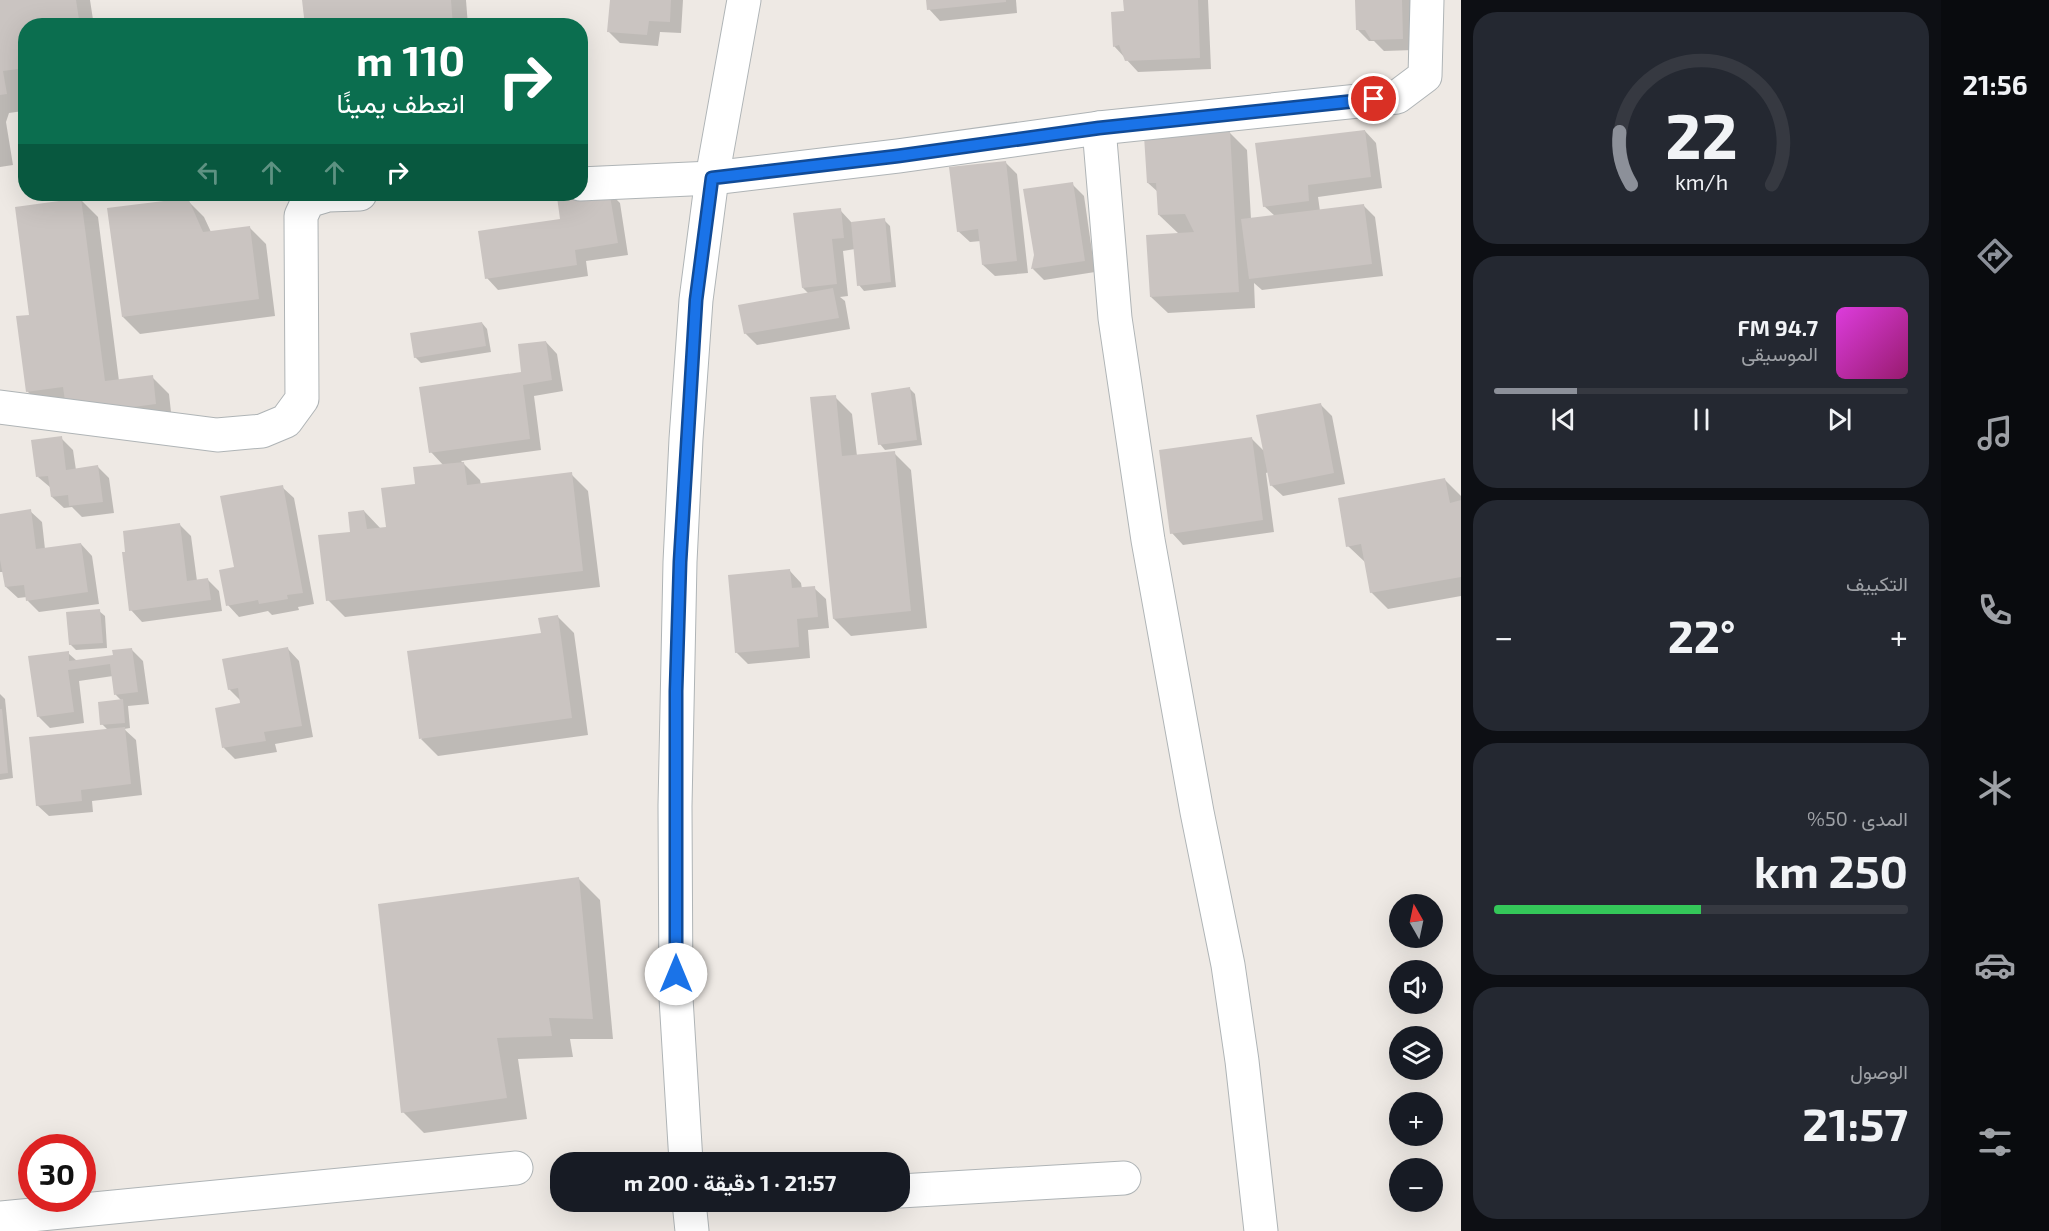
<!DOCTYPE html>
<html lang="ar">
<meta charset="utf-8">
<style>
:root{--surface:#171b24;--page:#242831;--text:#f1f3f6;--muted:#9ea1a6;--line:#363941;--accent:#8c9099}
body{margin:0;font-family:"Exo 2",Vazirmatn,sans-serif;background:var(--page);color:var(--text);direction:rtl;height:100vh;display:flex;flex-direction:column;font-size:22px;white-space:nowrap}
*{box-sizing:border-box;margin:0}
p{font-size:20px;color:var(--muted)}
.icon{flex:none;width:33px;height:33px;fill:none;stroke:currentColor;stroke-width:2;stroke-linecap:round;stroke-linejoin:round}
.map{position:relative;flex:1;overflow:hidden;direction:ltr}
.panel{display:flex;flex-direction:column;gap:12px;padding:12px;background:#0d0f14;width:480px}
.panel>*{flex:none}
.guide{position:absolute;left:18px;top:18px;width:570px;height:183px;border-radius:24px;box-shadow:0 6px 24px #0002;direction:rtl;background:#0b6e4f;color:#fff;overflow:hidden}
.needle{width:39px;rotate:351deg}
.tools{position:absolute;left:1389px;top:894px;display:grid;gap:12px}
.tools a{display:grid;place-items:center;width:54px;height:54px;border-radius:50%;background:var(--surface);box-shadow:0 6px 24px #0002;font-size:30px}
.speed{position:absolute;left:18px;top:1134px;display:flex;gap:12px;font-size:30px;font-weight:700;text-align:center}
.speed>*{display:grid;place-content:center;width:78px;height:78px;border-radius:50%;background:var(--surface);box-shadow:0 6px 24px #0002;line-height:1}
.speed .limit{border:9px solid #d22;background:#fff;color:#111}
.pin{position:absolute;display:grid;place-items:center;width:51px;height:51px;color:#fff;margin:-26px;border:3px solid #fff;border-radius:50%;box-shadow:0 2px 6px #0007}
.me{position:absolute;width:66px;margin:-33px;rotate:0deg;stroke-linejoin:round;filter:drop-shadow(0 0 4px #0008)}
.turn{display:flex;align-items:center;gap:21px;height:126px;padding:0 24px;font-size:27px}
.turn .icon{width:78px;height:78px;stroke-width:2.5}
.turn b{display:block;font-size:42px;line-height:51px}
.lanes{display:flex;align-items:center;height:57px;padding:0 24px;background:#0003;justify-content:center;gap:30px;direction:ltr}
.lanes .off{opacity:.35}
.big{font-size:45px;font-weight:700;line-height:1.1}
.panel .tile{flex:1;display:flex;flex-direction:column;justify-content:center;gap:9px;min-width:0;padding:0 21px;border-radius:24px;background:var(--page)}
.panel .dial{align-items:center;gap:0}
.dial svg{height:156px;overflow:visible;fill:none;stroke:var(--line);stroke-width:7;stroke-linecap:round;text-anchor:middle}
.dial text{fill:var(--text);stroke:none}
.song{display:flex;align-items:center;gap:18px}
.cover{width:72px;height:72px;border-radius:9px;background:linear-gradient(135deg,hsl(300 70% 55%),hsl(320 70% 35%))}
.played{height:6px;border-radius:3px;background:linear-gradient(90deg,var(--accent) 20%,var(--line) 20%)}
.keys{display:flex;justify-content:space-around;direction:ltr}
.heat{display:flex;justify-content:space-between;align-items:center;font-size:33px;direction:ltr}
.charge{height:9px;border-radius:4px;background:linear-gradient(90deg,#34c759 50%,var(--line) 0)}
.trip{position:absolute;left:550px;top:1152px;width:360px;height:60px;border-radius:24px;background:var(--surface);box-shadow:0 6px 24px #0002;font-weight:700;line-height:60px;text-align:center;direction:rtl}
main{display:flex;flex:1;min-height:0}
.tab-bar{display:flex;flex-direction:column;width:108px;justify-content:space-around;align-items:center;background:#090b0e;color:var(--muted)}
.tab-bar .icon{width:42px;height:42px}
.tab-bar .on{color:var(--accent)}
.tab-bar b{font-size:27px;color:var(--text)}
.map>svg:first-child{display:block}
.shadow{fill:#0003}
.building{fill:#cac4c1}
.lines{fill:none;stroke-linecap:round;stroke-linejoin:round}
.minor-casing{stroke:#afb4b6;stroke-width:35}
.minor{stroke:#fff;stroke-width:33}
.route-casing{stroke:#114b97;stroke-width:15}
.route{stroke:#1a73e8;stroke-width:10}
</style>
<main>
<nav class="tab-bar">
<b>21:56</b>
<svg class="icon on" aria-label="directions" viewBox="0 0 24 24"><path d="M12 3l9 9-9 9-9-9zM9 14v-3h6M13 9l2 2-2 2"/></svg>
<svg class="icon" aria-label="music" viewBox="0 0 24 24"><path d="M9 18V5l10-2v13"/><circle cx="6" cy="18" r="3"/><circle cx="16" cy="16" r="3"/></svg>
<svg class="icon" aria-label="phone" viewBox="0 0 24 24"><path d="M5 4h4l2 5-3 2q2 4 5 5l2-3 5 2v4C11 20 4 13 5 4z"/></svg>
<svg class="icon" aria-label="climate" viewBox="0 0 24 24"><path d="M12 3v18M4 7l16 10M4 17L20 7"/></svg>
<svg class="icon" aria-label="car" viewBox="0 0 24 24"><path d="M5 17H2v-5l4-1 3-4h7l3 4 3 1v5h-3M9 17h6M6 11h13"/><circle cx="7" cy="17" r="2"/><circle cx="17" cy="17" r="2"/></svg>
<svg class="icon" aria-label="filters" viewBox="0 0 24 24"><path d="M4 7h16M4 17h16"/><circle cx="9" cy="7" r="2"/><circle cx="15" cy="17" r="2"/></svg>
</nav>
<section class="panel">
<div class="tile dial"><svg viewBox="0 0 100 80">
<path d="M14 69A42 42 0 1 1 86 69"/>
<path d="M14 69A42 42 0 0 1 8 42" stroke="#8c9099"/>
<text x="50" y="56" font-size="32" font-weight="700">22</text>
<text x="50" y="72" font-size="11">km/h</text>
</svg></div>
<div class="tile">
<div class="song"><i class="cover"></i><div><b>94.7 FM</b><p>الموسيقى</p></div></div>
<div class="played"></div>
<div class="keys"><svg class="icon" aria-label="previous" viewBox="0 0 24 24"><path d="M18 5L8 12l10 7zM5 5v14"/></svg><svg class="icon" aria-label="pause" viewBox="0 0 24 24"><path d="M8 5v14M16 5v14"/></svg><svg class="icon" aria-label="next" viewBox="0 0 24 24"><path d="M6 5l10 7-10 7zM19 5v14"/></svg></div>
</div>
<div class="tile"><p>التكييف</p>
<div class="heat"><a>−</a><b class="big">22°</b><a>+</a></div>
</div>
<div class="tile"><p>المدى · 50%</p><b class="big">250 km</b><div class="charge"></div></div>
<div class="tile"><p>الوصول</p><b class="big">21:57</b></div>
</section>
<div class="map">
<svg width="1461" height="1231" viewBox="0 0 1461 1231">
<rect width="100%" height="100%" fill="#eee9e4"/>
<g class="shadow">
<path d="M0,0H90L94,26H26V87L19,88L23,111L9,113L6,122L13,165L0,167Z"/>
<path d="M304,0H466L468,26H306Z"/>
<path d="M611,0H683L681,33L660,32L658,46L620,43L609,32Z"/>
<path d="M928,0H1016L1017,13L940,21L929,9Z"/>
<path d="M1125,0H1208L1211,69L1138,72L1114,46L1125,13Z"/>
<path d="M1356,0H1413L1414,50L1384,51L1374,41H1369L1358,30Z"/>
<path d="M1365,131L1376,143L1382,188L1318,197L1320,211L1364,206L1375,217L1383,276L1262,290L1254,283L1255,308L1168,313L1151,297L1179,234L1159,215L1158,192L1148,183L1230,133L1247,150L1251,219L1275,216L1264,206Z"/>
<path d="M1005,162L1017,174L1028,273L995,276L983,265L981,241L970,242L958,231Z"/>
<path d="M1072,184L1084,196L1095,272L1044,280L1033,269L1035,255Z"/>
<path d="M608,191L620,203L628,255L586,261L588,276L498,290L487,278L562,221Z"/>
<path d="M81,200L98,217L119,381L152,377L169,394L172,421L44,408L27,391L30,316Z"/>
<path d="M187,200L204,217L211,232L250,228L266,244L275,316L140,334L123,317Z"/>
<path d="M840,210L852,223L884,220L890,226L896,287L864,291L859,285L855,249L843,251L848,296L840,297L845,301L850,329L757,345L745,333L809,294L803,288Z"/>
<path d="M482,323L487,329L491,352L421,363L415,357Z"/>
<path d="M546,342L557,354L563,391L534,396L541,450L461,461L480,480L481,485L571,474L588,491L600,587L345,617L328,600L352,533L364,511L381,529L387,528L416,485L444,466L431,452L523,374Z"/>
<path d="M910,389L915,394L922,445L885,450L880,444Z"/>
<path d="M835,397L852,414L857,456L894,453L911,470L927,628L851,636L834,619Z"/>
<path d="M1320,404L1332,416L1345,484L1283,496L1271,485L1269,472L1266,473L1274,532L1183,545L1172,533L1252,439L1265,452Z"/>
<path d="M61,438L73,450L76,470L98,467L109,478L114,513L82,517L72,507L64,508L52,497L51,488L38,477Z"/>
<path d="M1445,480L1461,496V596L1388,609L1371,592L1366,563L1348,546Z"/>
<path d="M282,487L294,498L314,604L298,607L299,610L272,615L268,611L239,617L228,605L235,568Z"/>
<path d="M30,511L42,522L45,549L81,544L92,556L99,604L39,612L28,601L27,597L18,598L6,587L4,572H0V515Z"/>
<path d="M180,525L191,536L197,581L208,580L219,591L222,611L142,622L131,610Z"/>
<path d="M790,571L801,583L802,589L814,588L826,599L829,628L808,630L810,658L748,664L736,652Z"/>
<path d="M99,611L105,616L107,648L76,650L70,644Z"/>
<path d="M557,616L574,633L588,735L438,756L421,739L542,634Z"/>
<path d="M131,649L143,661L149,704L128,706L130,728L124,729L136,740L142,795L92,801L93,812L49,816L37,805L108,730L102,724L121,700L116,695L113,676L79,681L84,723L50,728L38,716L68,653L77,661L114,657Z"/>
<path d="M288,649L299,661L313,737L275,744L277,752L235,759L224,748L217,709L242,704L241,701L229,689Z"/>
<path d="M0,694L5,699L13,778L0,780Z"/>
<path d="M579,879L600,900L613,1039H570L573,1057L518,1059L527,1119L424,1133L403,1112Z"/>
</g>
<g class="building">
<path d="M0,0H76L80,26H26V68L3,71L7,94L0,95Z"/>
<path d="M302,0H451L453,26H305Z"/>
<path d="M610,0H671L670,22L649,21L647,35L607,32Z"/>
<path d="M926,0H1006V2L927,10Z"/>
<path d="M1123,0H1198L1200,58L1125,61L1119,45L1113,47L1111,12L1124,11Z"/>
<path d="M1355,0H1402L1403,39L1371,40L1365,30H1356Z"/>
<path d="M1365,130L1371,177L1308,185L1309,201L1263,207L1255,143Z"/>
<path d="M1230,131L1239,292L1150,297L1146,235L1194,232L1185,214L1158,215L1156,183H1147L1144,136Z"/>
<path d="M1006,161L1017,261L982,265L978,229L957,232L949,167Z"/>
<path d="M1073,182L1085,261L1031,269L1034,255L1023,189Z"/>
<path d="M609,190L618,243L575,250L577,265L485,279L478,231L560,219L557,197Z"/>
<path d="M81,198L105,381L153,375L156,404L67,416L63,387L26,392L16,316L29,315L15,207Z"/>
<path d="M188,198L203,232L250,226L259,299L122,317L107,208Z"/>
<path d="M1364,204L1372,264L1249,279L1241,219Z"/>
<path d="M841,208L844,238L832,239L837,284L802,288L793,213Z"/>
<path d="M885,218L891,282L857,286L851,222Z"/>
<path d="M833,288L839,318L744,334L738,305Z"/>
<path d="M482,322L486,346L414,358L410,333Z"/>
<path d="M546,341L552,380L523,385L530,439L429,453L419,387L521,372L518,344Z"/>
<path d="M910,387L917,440L878,445L871,393Z"/>
<path d="M836,395L842,456L895,451L911,611L833,619L810,397Z"/>
<path d="M1321,403L1334,473L1270,486L1256,415Z"/>
<path d="M62,436L66,470L98,465L103,502L69,506L68,495L51,497L48,476L36,477L31,440Z"/>
<path d="M1252,437L1263,520L1170,534L1159,450Z"/>
<path d="M464,462L467,485L572,472L583,571L326,601L318,535L350,532L348,512L364,510L367,529L386,527L381,488L415,484L413,467Z"/>
<path d="M1445,478L1450,503L1461,500V577L1370,593L1361,544L1346,547L1338,498Z"/>
<path d="M283,485L303,593L287,595L288,599L259,604L258,600L226,606L219,570L234,567L220,496Z"/>
<path d="M31,509L36,549L81,543L88,592L26,601L24,585L5,587L0,560V514Z"/>
<path d="M180,523L187,581L208,578L211,600L129,611L122,552H125L123,531Z"/>
<path d="M790,569L792,588L815,586L818,617L797,619L799,647L735,653L728,575Z"/>
<path d="M100,609L103,643L69,645L66,612Z"/>
<path d="M558,615L572,718L419,739L407,651L541,633L538,618Z"/>
<path d="M288,647L302,726L264,732L266,741L222,748L215,708L240,703L238,688L228,690L222,659Z"/>
<path d="M132,648L138,692L114,695L110,664L68,670L74,712L37,717L28,656L69,651V661L113,655L112,650Z"/>
<path d="M123,699L125,723L100,725L98,702Z"/>
<path d="M0,709H2L8,773L0,774Z"/>
<path d="M125,727L131,784L81,790L82,801L36,806L29,737Z"/>
<path d="M579,877L593,1019L549,1018L552,1036L497,1038L507,1098L401,1113L378,904Z"/>
</g>
<g class="lines">
<g class="minor-casing">
<g id="minor">
<path d="M1099,128L1115,318L1148,540L1197,812L1228,965L1242,1061L1261,1231"/>
<path d="M580,184L712,178L898,156L1099,128L1397,97L1425,76L1427,0"/>
<path d="M0,407L217,435L262,431L286,421L302,399L301,216L308,201L328,195L360,194"/>
<path d="M686,1162L676,998L675,806L680,562L686,439L696,300L712,178L744,0"/>
<path d="M900,1191L1124,1178"/>
<path d="M689,1202L692,1231"/>
<path d="M0,1218L516,1168"/>
</g>
</g>
<use href="#minor" class="minor"/>
</g>
<g class="lines">
<g class="route-casing">
<path id="route" d="M676,974V691L680,562L696,300L712,178L898,156L1099,128L1374,99"/>
</g>
<use href="#route" class="route"/>
</g>
</svg>
<div class="tools">
<a><svg class="needle" viewBox="-14 -14 28 28"><path d="M0-13l5 13h-10z" fill="#e53935"/><path d="M0 13l5-13h-10z" fill="#9ea1a6"/></svg></a>
<a><svg class="icon" aria-label="sound" viewBox="0 0 24 24"><path d="M4 9h4l5-4v14l-5-4H4zM17 9q2 3 0 6"/></svg></a>
<a><svg class="icon" aria-label="layers" viewBox="0 0 24 24"><path d="M12 4l9 5-9 5-9-5zM3 14l9 5 9-5"/></svg></a>
<a>+</a>
<a>−</a>
</div>
<div class="speed"><div class="limit">30</div></div>
<div class="pin" style="left:1374px;top:99px;background:#d93025"><svg class="icon" aria-label="arrive" viewBox="0 0 24 24"><path d="M6 21V4h12l-3 4 3 4H6"/></svg></div>
<svg class="me" style="left:676px;top:974px" viewBox="-20 -20 40 40"><circle r="19" fill="#fff"/><path d="M0-13L10 11 0 6-10 11z" fill="#1a73e8"/></svg>
<div class="trip">21:57 · 1 دقيقة · 200 m</div>
<div class="guide">
<div class="turn"><svg class="icon" aria-label="right" viewBox="0 0 24 24"><path d="M7 20v-9h11M14 6l5 5-5 5"/></svg><div><b>110 m</b>انعطف يمينًا</div></div>
<div class="lanes"><svg class="icon off" aria-label="left" viewBox="0 0 24 24"><path d="M17 20v-9H6M10 6l-5 5 5 5"/></svg><svg class="icon off" aria-label="ahead" viewBox="0 0 24 24"><path d="M12 20V5M6 11l6-6 6 6"/></svg><svg class="icon off" aria-label="ahead" viewBox="0 0 24 24"><path d="M12 20V5M6 11l6-6 6 6"/></svg><svg class="icon" aria-label="right" viewBox="0 0 24 24"><path d="M7 20v-9h11M14 6l5 5-5 5"/></svg></div>
</div>
</div>
</main>
